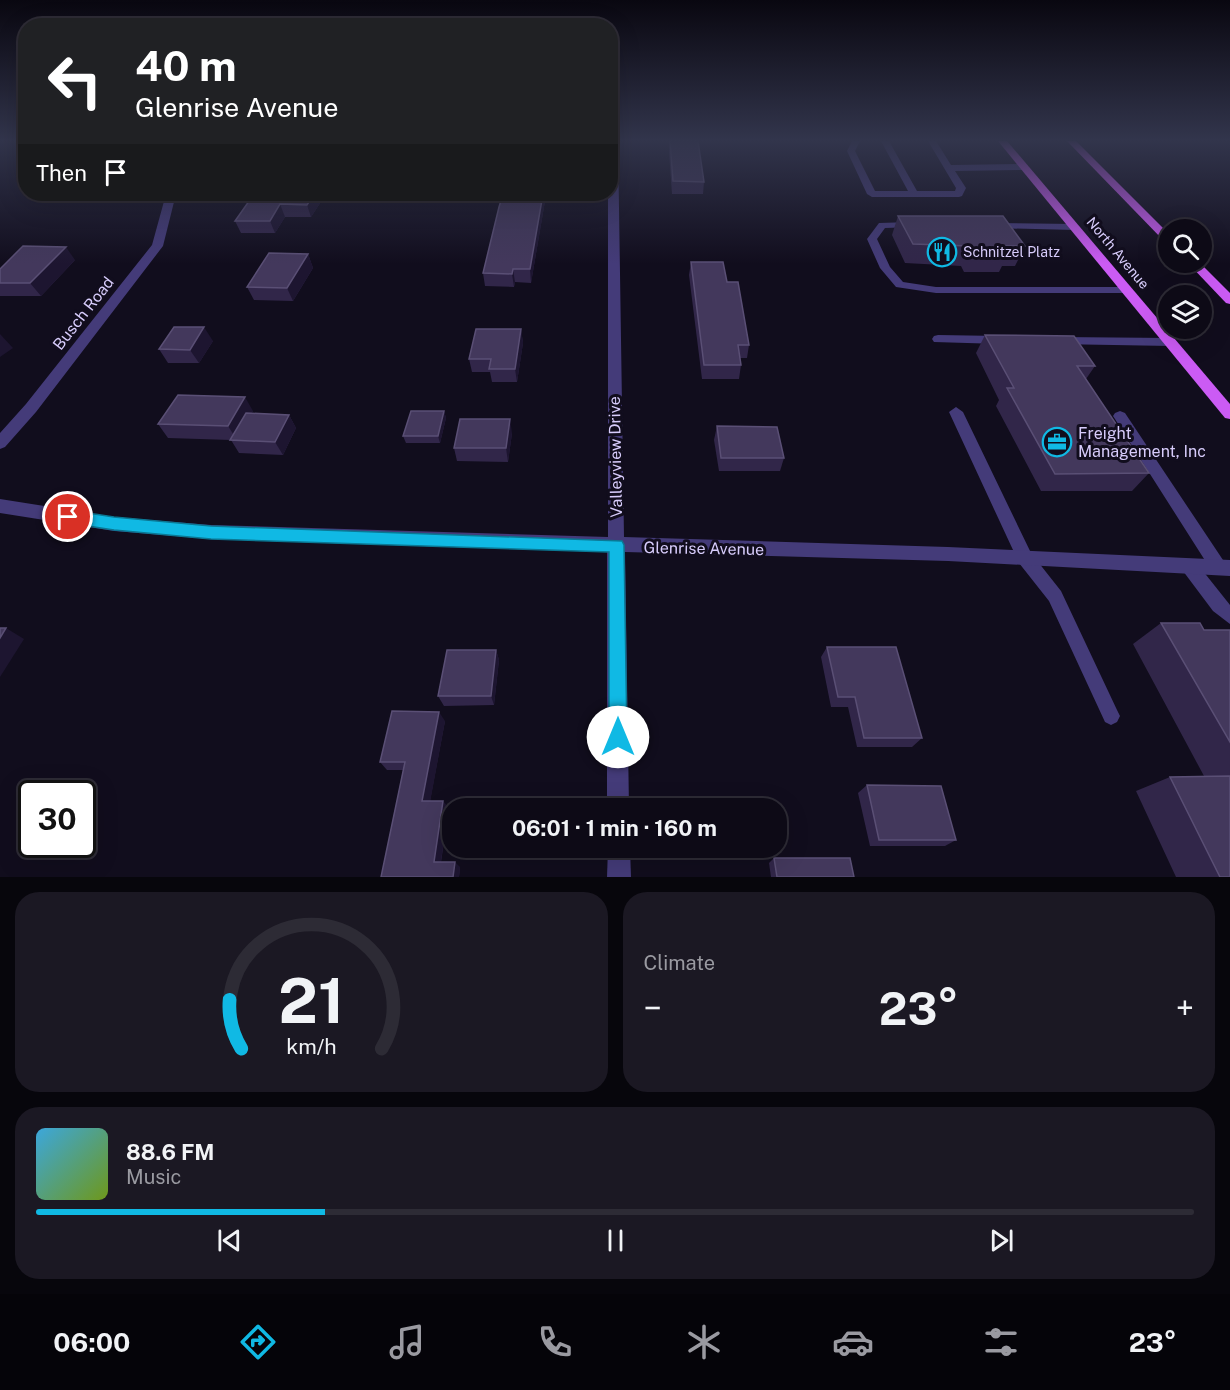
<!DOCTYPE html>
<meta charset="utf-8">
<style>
:root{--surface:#0d0a16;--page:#1b1823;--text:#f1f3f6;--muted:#9a9aa1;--line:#2d2b35;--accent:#10b9e4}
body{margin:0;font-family:"Public Sans",sans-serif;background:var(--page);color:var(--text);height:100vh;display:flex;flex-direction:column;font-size:22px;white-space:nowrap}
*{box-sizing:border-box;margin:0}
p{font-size:20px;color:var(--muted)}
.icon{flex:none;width:33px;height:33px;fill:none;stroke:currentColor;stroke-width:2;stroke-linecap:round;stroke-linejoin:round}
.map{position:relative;height:877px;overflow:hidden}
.sheet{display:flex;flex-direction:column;gap:15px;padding:15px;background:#07060c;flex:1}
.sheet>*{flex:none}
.hud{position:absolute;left:18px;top:18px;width:600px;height:183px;border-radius:24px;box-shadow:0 6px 24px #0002,0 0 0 2px var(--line);background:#202124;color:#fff;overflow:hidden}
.fabs{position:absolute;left:1158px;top:219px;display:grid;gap:12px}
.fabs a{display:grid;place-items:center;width:54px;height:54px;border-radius:50%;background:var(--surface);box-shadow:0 6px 24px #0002,0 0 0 2px var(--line);font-size:30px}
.speed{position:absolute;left:18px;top:780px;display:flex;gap:12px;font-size:30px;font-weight:700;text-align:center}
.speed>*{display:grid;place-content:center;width:78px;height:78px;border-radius:50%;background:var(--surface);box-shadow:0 6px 24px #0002,0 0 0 2px var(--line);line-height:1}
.speed .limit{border:3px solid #111;border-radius:9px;background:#fff;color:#111}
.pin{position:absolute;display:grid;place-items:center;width:51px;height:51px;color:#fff;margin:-26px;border:3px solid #fff;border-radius:50%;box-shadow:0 2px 6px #0007}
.me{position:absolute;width:66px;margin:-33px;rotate:0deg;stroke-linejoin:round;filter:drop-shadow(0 0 4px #0008)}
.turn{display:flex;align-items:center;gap:21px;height:126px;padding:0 18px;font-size:27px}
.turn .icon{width:78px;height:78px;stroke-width:2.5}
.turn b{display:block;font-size:42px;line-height:51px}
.then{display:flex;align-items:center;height:57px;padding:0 18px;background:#0003;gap:12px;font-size:22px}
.big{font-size:45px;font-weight:700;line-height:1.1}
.sheet .widget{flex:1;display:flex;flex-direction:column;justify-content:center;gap:9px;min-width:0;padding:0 21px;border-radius:24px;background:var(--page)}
.sheet .dial{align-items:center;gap:0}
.dial svg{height:156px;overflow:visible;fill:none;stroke:var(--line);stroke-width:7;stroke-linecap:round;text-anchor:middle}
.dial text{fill:var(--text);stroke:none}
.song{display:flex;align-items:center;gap:18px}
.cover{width:72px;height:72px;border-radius:9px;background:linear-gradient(135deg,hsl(200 70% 55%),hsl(80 70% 35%))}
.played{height:6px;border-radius:3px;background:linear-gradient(90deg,var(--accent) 25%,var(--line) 25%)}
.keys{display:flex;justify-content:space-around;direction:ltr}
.heat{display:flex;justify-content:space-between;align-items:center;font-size:33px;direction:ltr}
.sheet .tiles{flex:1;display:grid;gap:15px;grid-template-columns:1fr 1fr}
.widget:last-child{grid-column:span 2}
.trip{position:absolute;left:442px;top:798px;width:345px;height:60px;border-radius:24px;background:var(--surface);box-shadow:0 6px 24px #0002,0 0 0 2px var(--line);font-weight:700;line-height:60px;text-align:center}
.dock{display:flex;height:96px;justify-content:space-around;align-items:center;background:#050409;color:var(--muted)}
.dock .icon{width:42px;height:42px}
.dock .active{color:var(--accent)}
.dock b{font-size:27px;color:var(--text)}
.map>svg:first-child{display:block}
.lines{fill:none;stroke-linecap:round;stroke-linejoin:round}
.lane{fill:#443b79;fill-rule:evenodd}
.street{fill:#443b79;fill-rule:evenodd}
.primary{fill:#cb5bf4;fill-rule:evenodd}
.wall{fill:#312649}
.shaded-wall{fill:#1d1530}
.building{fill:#43385c;stroke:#5a4f75;stroke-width:1.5}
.route{fill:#10b9e4;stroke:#0a7894;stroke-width:1.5}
.labels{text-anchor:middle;stroke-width:6;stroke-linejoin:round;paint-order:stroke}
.far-poi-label{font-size:14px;fill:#d7ccfb;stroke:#110d1d;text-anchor:start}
.far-street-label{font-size:14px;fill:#d7ccfb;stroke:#110d1d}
.street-label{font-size:16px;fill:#d7ccfb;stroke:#110d1d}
.poi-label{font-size:16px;fill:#d7ccfb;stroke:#110d1d;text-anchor:start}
</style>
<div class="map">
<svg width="1230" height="877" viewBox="0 0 1230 877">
<rect width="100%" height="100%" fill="#110d1d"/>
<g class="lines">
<g class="lane">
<path d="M852,141H860L855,151L875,191H908L881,141H889L917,191H955L956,188L928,141H936L951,165L1024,164L1028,167L1024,170L955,171L966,188L962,196L959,197H872L867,194L847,151Z"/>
<path d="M911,222L914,223V227L885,228L877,239L890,267L903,282L936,287H1127L1132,290L1127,293H936L896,287L880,268L867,239L879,223Z"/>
<path d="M993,223L1075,224L1080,227L1075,230L990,228L988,226Z"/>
<path d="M938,335L1000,336L1006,340L1000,344L934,342L932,339L934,336Z"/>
<path d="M1059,337L1171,338L1177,342L1171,346L1055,344L1053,341Z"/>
<path d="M956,407L963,412L1031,553L1061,591L1117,710L1120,716L1117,722L1111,725L1105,722L1049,601L1019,563L949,412Z"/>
<path d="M1120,411L1125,413L1225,563L1227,568L1225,573L1219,575L1213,573L1115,419L1113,416L1115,413Z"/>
<path d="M1189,559L1195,561L1230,605V624L1213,611L1183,571L1181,566L1183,561Z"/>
</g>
<g class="street">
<path d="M610,141H618L624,537L948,547L1230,560V576L948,561L625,552L629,808H607V551L211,539L114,531L0,513V499L114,517L211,525L608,537V194H610Z"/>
<path d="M166,194H176L163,246L36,412L5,447L0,449V433L26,404L152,245Z"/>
<path d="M608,848H630L631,877H607Z"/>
</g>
<g class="primary">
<path d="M998,141H1007L1230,404V419L1225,418Z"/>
<path d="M1067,141H1076L1168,233V242L1164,241Z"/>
<path d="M1187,262H1199L1230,293V304L1226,303Z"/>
</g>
</g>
<g class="wall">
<path d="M670,141L704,182L703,194H672L669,152Z"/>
<path d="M254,194H326L311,217H285L275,233H241L235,221Z"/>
<path d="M503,194H552L551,201H545L531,283L515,282L514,287L485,286L483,273Z"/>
<path d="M898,216L1025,246L1015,266H1002L999,272H964L961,266L905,263L892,235Z"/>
<path d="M308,254L313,268L293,301L254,300L247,287Z"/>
<path d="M75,260L41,296H0V269Z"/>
<path d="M691,262L727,282L749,345L747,358H740L741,365L739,379H702L689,275Z"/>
<path d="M521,329L523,343L517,382H492L490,372H472L469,359Z"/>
<path d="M985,335L1095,366L1086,379L1149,473L1132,491H1041L996,406L999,400L976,353Z"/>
<path d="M213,341L199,363H168L159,349Z"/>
<path d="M253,411L251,414L289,415L296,428L283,455L239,453L231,440L168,438L158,424Z"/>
<path d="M444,411L446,418L440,443H406L403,436Z"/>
<path d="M717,426L784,458L780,471H719L714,440Z"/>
<path d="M512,433L508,462L457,461L454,448Z"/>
<path d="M1161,623L1204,630H1230V877H1176L1136,791L1170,777L1204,776L1133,644Z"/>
<path d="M827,647L922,738L912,747H857L848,707H831L821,657Z"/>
<path d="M496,650L499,660L494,705L444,706L438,696Z"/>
<path d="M445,721L430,801L449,808L441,862L460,867L459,877H381L403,770H387L380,762Z"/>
<path d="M867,785L956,840L945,846H870L858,793Z"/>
<path d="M774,858L854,877H771L769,863Z"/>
</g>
<g class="shaded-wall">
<path d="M314,194H326L311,217L307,205Z"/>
<path d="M543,194H545V201L531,283L530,269Z"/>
<path d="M280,204L285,217L275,233L270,221Z"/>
<path d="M66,247L75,260L41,296L30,283Z"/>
<path d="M308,254L313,268L293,301L287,288Z"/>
<path d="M513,269L515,282L514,287L512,274Z"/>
<path d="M204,327L213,341L199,363L190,350Z"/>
<path d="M521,329L523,343L517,382L515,369Z"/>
<path d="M0,334L13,348L0,357Z"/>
<path d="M245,397L253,411L237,440L228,426Z"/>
<path d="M444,411L446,418L440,443L438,436Z"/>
<path d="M289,415L296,428L283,455L275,442Z"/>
<path d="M510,419L512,433L508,462L506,448Z"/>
<path d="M6,628L24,639L0,677V638Z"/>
<path d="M496,650L499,660L494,705L491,696Z"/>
<path d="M439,712L445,721L429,808L422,801Z"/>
<path d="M443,801L449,808L440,867L434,862Z"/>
<path d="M455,862L460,867L459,877H453Z"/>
</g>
<g class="building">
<path d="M670,141H698L704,182L673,181Z"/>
<path d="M254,194H314L307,205L280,204L270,221H235Z"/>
<path d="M503,194H543L530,269H513L512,274L483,273L499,207Z"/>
<path d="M898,216H1003L1025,246H1005L1009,252H973L970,246L913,244Z"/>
<path d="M23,246L66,247L30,283H0V269Z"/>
<path d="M269,253L308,254L287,288L247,287Z"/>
<path d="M691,262H723L727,282H738L749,345H738L741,365H704Z"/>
<path d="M174,327H204L190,350L159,349Z"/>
<path d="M476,329H521L515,369H489L491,359H469Z"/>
<path d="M985,335L1074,336L1095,366H1077L1149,473L1055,474L1007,388H1014Z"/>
<path d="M178,395L245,397L228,426L158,424Z"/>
<path d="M411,411H444L438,436H403Z"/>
<path d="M246,413L289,415L275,442L230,440Z"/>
<path d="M460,419H510L506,448H454Z"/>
<path d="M717,426L777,427L784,458H721Z"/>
<path d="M1161,623H1200L1204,630H1230V742Z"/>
<path d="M0,628H6L0,638Z"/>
<path d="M827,647H896L922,738H864L855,697H838Z"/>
<path d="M447,650H496L491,696H438Z"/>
<path d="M392,711L439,712L422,801H443L434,862H455L453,877H381L405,762H380Z"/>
<path d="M1230,776V877H1220L1170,777Z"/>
<path d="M867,785L941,786L956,840H879Z"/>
<path d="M774,858H850L854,877H777Z"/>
</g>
<linearGradient id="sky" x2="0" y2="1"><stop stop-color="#090710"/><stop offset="0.53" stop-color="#32354c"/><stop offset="1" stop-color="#32354c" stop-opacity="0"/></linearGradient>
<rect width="1230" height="264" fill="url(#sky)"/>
<path class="route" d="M68,510L114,517L211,526L622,541L624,545L627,737L625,743L618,746L611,743L609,737V552L211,539L114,530L68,523L63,521L61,517L63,512Z"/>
<defs>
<g id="restaurant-ring" transform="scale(1.5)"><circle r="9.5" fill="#110d1d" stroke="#10b9e4" stroke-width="1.5"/><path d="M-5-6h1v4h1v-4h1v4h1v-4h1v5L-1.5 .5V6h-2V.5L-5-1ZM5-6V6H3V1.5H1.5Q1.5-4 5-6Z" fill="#10b9e4"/></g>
<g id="office-ring" transform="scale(1.5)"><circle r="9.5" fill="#110d1d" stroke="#10b9e4" stroke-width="1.5"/><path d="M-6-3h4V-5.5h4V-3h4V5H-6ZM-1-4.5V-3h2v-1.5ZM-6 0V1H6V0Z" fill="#10b9e4"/></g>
</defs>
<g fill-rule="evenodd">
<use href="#restaurant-ring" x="942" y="252"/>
<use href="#office-ring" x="1057" y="442"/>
</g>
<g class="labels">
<g class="far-poi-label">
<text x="963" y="257">Schnitzel Platz</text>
</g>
<g class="far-street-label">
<text transform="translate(1118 253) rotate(50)" y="5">North Avenue</text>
</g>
<g class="street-label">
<text transform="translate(83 313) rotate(-52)" y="6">Busch Road</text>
<text transform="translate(615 457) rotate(-91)" y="6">Valleyview Drive</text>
<text transform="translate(704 548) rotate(1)" y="6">Glenrise Avenue</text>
</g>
<g class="poi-label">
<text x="1078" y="439">Freight<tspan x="1078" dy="18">Management, Inc</tspan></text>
</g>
</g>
</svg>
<div class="fabs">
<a><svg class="icon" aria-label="search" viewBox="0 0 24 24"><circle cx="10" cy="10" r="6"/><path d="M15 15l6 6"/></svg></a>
<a><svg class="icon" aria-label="layers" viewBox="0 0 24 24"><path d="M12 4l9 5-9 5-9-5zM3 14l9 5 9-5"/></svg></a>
</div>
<div class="speed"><div class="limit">30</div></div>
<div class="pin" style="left:68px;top:517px;background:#d93025"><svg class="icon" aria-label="arrive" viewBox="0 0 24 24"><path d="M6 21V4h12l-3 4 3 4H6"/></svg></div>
<svg class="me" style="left:618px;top:737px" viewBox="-20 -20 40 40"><circle r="19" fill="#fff"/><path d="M0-13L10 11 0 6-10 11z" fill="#10b9e4"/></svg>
<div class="trip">06:01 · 1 min · 160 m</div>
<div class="hud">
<div class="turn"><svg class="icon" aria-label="left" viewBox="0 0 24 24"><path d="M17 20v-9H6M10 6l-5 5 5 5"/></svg><div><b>40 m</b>Glenrise Avenue</div></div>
<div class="then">Then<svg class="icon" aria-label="arrive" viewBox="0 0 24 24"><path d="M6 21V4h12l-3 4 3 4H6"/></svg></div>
</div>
</div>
<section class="sheet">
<div class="tiles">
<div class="widget dial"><svg viewBox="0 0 100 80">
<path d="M14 69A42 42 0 1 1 86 69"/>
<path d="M14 69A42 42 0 0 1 8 44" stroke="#10b9e4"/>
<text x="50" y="56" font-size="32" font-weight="700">21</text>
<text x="50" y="72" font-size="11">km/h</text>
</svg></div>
<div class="widget"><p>Climate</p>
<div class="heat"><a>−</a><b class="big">23°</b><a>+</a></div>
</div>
<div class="widget">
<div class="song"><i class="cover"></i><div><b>88.6 FM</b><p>Music</p></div></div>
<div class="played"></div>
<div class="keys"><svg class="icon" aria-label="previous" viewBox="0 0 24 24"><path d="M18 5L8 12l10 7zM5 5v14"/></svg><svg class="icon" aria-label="pause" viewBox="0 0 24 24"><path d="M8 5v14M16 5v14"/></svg><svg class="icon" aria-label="next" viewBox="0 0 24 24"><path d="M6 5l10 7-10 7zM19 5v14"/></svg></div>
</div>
</div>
</section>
<nav class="dock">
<b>06:00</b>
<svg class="icon active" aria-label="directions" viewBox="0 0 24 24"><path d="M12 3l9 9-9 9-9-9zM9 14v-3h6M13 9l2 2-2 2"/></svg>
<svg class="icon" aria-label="music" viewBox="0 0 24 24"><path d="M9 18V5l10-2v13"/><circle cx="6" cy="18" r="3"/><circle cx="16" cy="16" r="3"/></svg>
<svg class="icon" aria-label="phone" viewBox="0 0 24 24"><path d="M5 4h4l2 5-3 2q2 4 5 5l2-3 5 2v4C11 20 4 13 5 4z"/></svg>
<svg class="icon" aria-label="climate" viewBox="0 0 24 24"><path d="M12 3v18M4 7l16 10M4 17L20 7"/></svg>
<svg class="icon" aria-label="car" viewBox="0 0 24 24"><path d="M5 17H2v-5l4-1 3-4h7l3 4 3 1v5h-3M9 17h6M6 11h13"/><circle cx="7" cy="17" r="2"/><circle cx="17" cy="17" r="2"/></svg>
<svg class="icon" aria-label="filters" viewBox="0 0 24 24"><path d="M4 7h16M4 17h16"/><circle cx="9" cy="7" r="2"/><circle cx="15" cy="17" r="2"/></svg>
<b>23°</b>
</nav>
